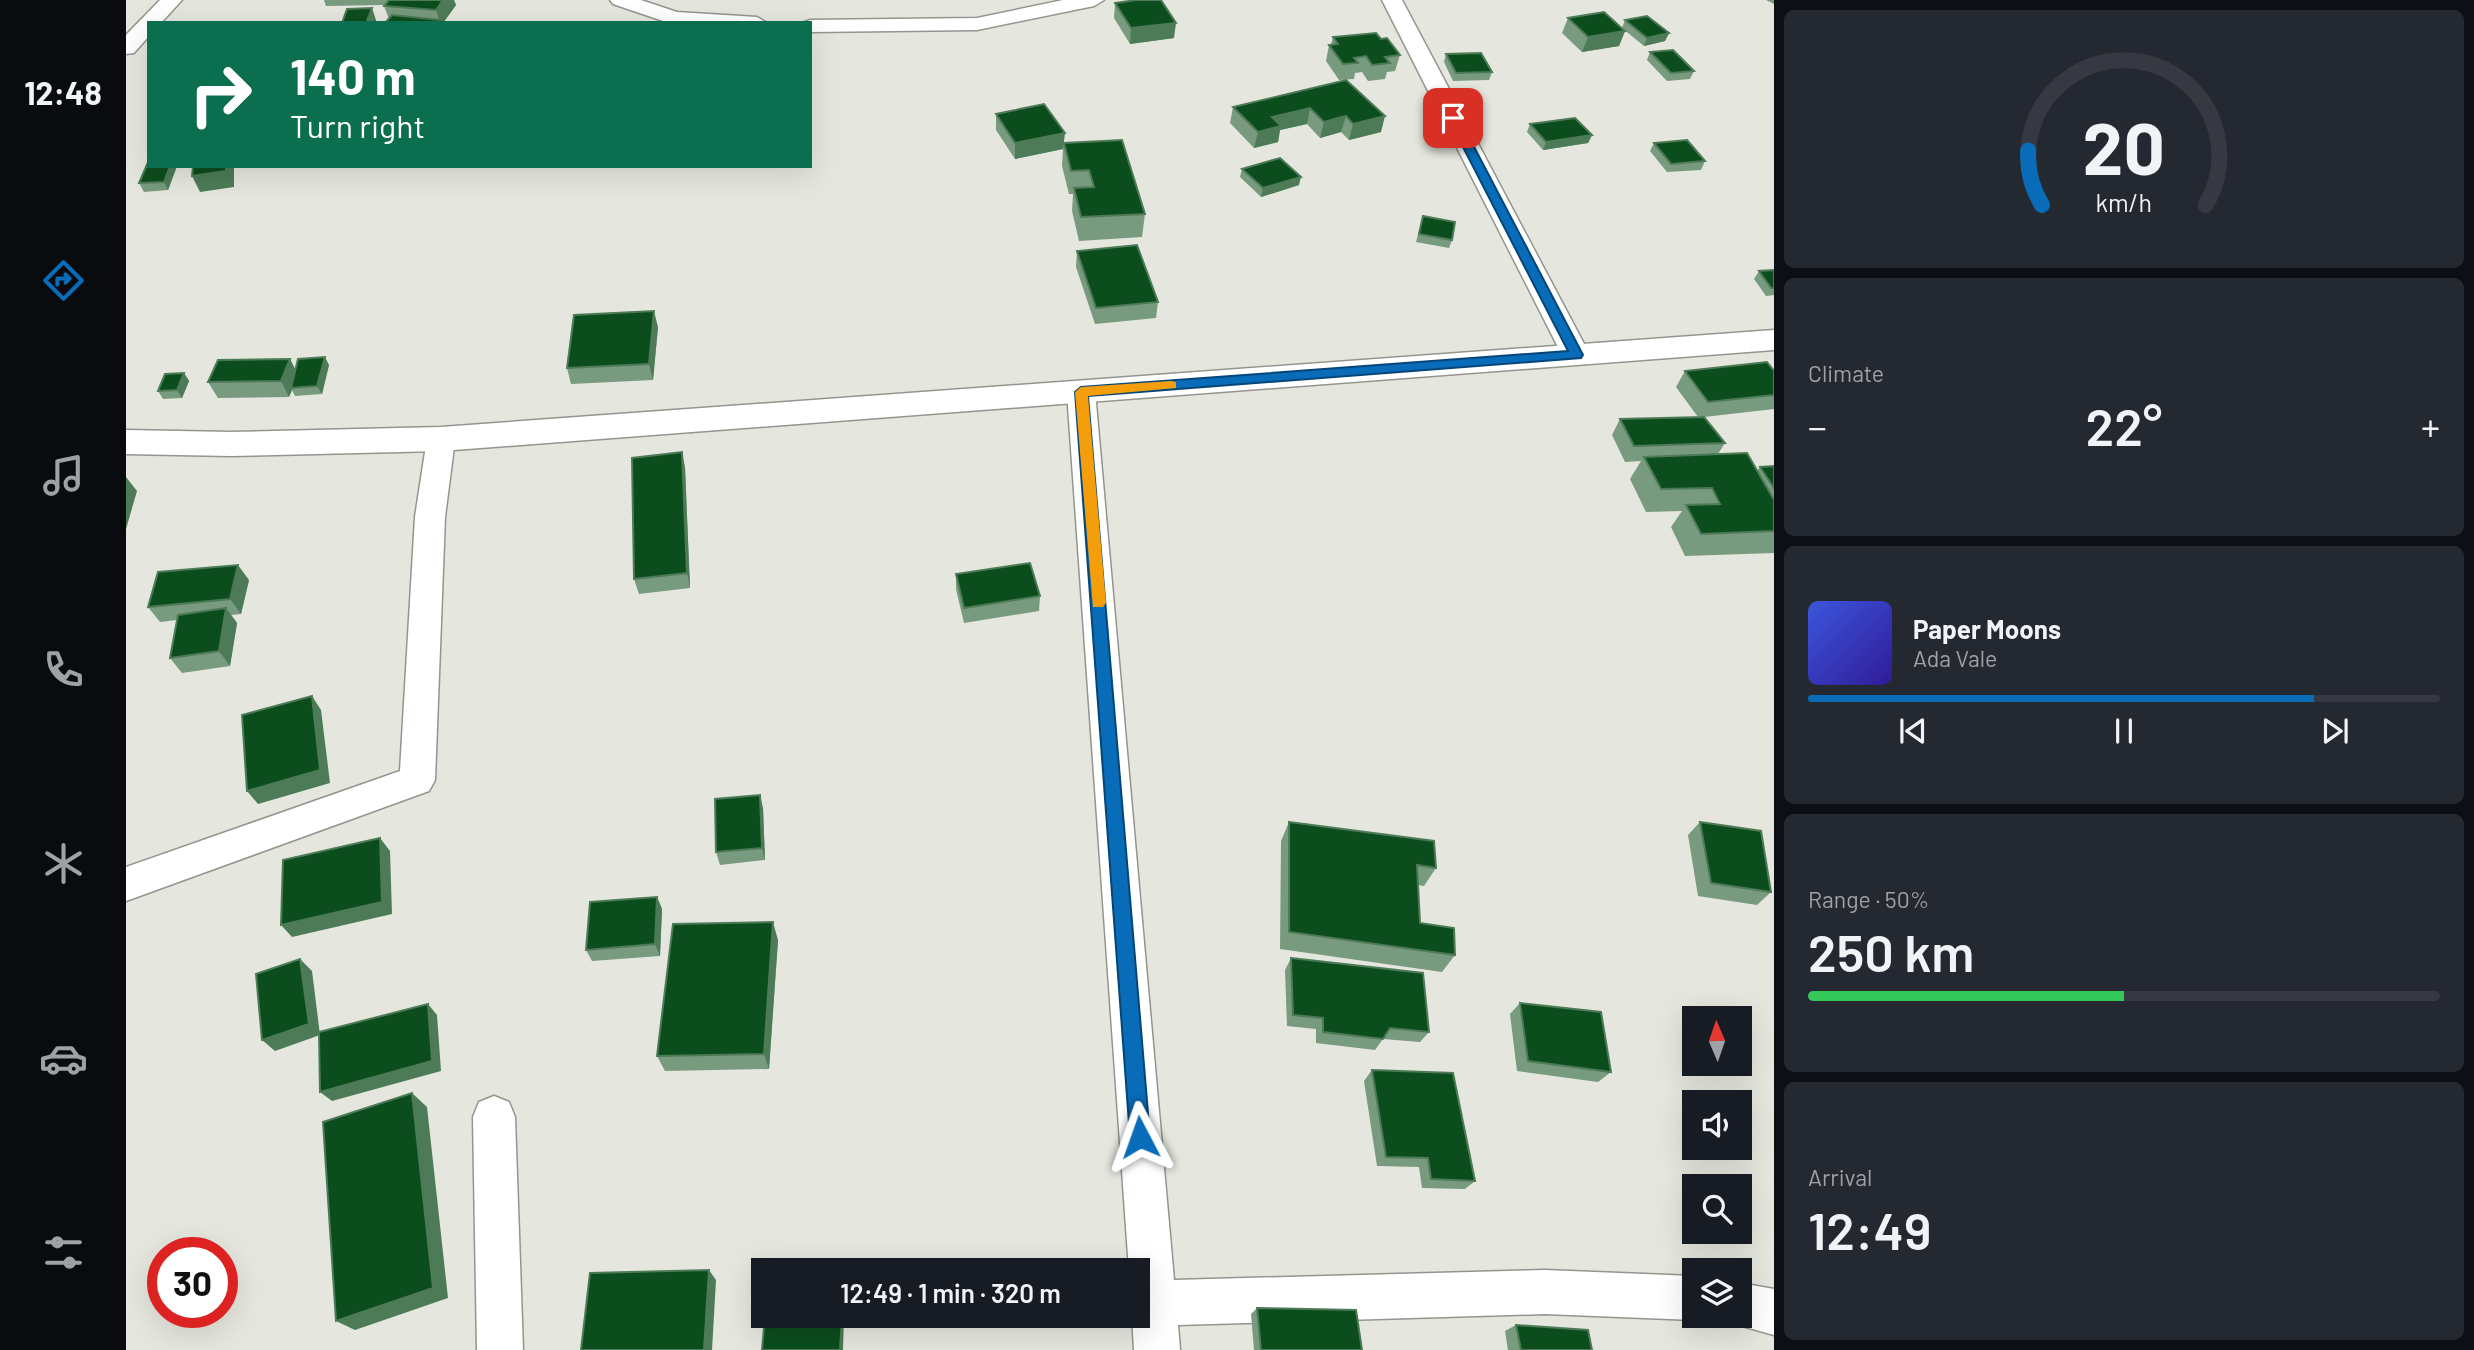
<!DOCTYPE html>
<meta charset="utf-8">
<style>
:root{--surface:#171b24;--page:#242831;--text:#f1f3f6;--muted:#9ea1a6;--line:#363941;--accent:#086cb8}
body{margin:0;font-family:Barlow,sans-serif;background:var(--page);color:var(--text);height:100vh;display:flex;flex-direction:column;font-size:26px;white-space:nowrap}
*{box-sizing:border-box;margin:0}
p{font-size:23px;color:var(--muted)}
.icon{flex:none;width:38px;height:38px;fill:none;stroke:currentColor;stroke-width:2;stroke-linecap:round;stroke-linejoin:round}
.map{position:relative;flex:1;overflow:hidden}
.panel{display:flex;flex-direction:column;gap:10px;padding:10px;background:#0d0f14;width:700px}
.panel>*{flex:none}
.hud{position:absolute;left:21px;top:21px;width:665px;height:147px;border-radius:0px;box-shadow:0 7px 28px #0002;background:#0b6e4f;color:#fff;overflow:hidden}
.needle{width:46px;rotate:358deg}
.fabs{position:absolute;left:1556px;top:1006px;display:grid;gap:14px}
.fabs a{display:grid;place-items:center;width:70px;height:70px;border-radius:0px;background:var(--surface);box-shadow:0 7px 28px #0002;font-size:35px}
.speed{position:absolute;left:21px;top:1237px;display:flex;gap:14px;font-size:35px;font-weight:700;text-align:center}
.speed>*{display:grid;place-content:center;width:91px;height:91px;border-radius:50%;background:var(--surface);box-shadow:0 7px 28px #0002;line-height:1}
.speed .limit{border:10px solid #d22;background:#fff;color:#111}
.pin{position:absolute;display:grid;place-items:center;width:60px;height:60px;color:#fff;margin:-30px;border-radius:14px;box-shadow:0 4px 10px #0006}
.me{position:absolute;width:77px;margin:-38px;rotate:356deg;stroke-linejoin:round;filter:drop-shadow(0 0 5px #0008)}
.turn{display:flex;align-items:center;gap:24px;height:147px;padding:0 28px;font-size:32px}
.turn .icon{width:91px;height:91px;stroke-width:2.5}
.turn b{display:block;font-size:49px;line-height:60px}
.big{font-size:52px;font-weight:600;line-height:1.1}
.panel .widget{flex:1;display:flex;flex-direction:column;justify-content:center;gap:10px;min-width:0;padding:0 24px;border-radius:10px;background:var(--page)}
.panel .dial{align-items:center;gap:0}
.dial svg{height:182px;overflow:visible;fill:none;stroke:var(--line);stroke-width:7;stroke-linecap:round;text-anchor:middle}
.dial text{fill:var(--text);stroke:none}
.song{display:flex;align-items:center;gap:21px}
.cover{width:84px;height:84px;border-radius:10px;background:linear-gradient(135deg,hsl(230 70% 55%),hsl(250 70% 35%))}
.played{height:7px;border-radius:4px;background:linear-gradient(90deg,var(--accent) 80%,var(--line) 80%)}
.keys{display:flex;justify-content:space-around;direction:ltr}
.heat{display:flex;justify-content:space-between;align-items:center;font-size:38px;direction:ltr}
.charge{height:10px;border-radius:5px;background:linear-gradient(90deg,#34c759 50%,var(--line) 0)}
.trip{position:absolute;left:625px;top:1258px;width:399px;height:70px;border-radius:0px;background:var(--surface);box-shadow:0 7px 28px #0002;font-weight:600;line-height:70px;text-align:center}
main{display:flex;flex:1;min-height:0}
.tabs{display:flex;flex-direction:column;width:126px;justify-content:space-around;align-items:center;background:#090b0e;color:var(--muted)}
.tabs .icon{width:49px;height:49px}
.tabs .current{color:var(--accent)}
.tabs b{font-size:32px;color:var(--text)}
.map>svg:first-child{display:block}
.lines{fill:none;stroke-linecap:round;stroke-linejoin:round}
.street-casing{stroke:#93958e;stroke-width:3}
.secondary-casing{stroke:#93958e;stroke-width:3}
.street{fill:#fff;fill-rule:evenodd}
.secondary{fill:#fff;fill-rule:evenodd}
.wall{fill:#789a7e}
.shaded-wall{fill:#4d7b57}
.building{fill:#0c4d1d;stroke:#4d7b57;stroke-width:2}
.route{fill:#086cb8;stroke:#054678;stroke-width:2}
.slow{fill:#f59e0b}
</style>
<main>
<nav class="tabs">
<b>12:48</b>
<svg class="icon current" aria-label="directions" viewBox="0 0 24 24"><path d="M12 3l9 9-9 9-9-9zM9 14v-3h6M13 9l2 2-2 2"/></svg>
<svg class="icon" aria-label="music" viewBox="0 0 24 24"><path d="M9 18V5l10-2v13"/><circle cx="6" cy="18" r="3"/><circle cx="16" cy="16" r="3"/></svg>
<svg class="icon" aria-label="phone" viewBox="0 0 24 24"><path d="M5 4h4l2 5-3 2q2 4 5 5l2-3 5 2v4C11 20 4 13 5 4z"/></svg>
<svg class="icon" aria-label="climate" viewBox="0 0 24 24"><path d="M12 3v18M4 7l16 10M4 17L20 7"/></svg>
<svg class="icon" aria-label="car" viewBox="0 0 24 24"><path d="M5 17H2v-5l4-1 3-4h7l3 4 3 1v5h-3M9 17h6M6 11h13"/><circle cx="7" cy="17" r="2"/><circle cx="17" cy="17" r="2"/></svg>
<svg class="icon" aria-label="filters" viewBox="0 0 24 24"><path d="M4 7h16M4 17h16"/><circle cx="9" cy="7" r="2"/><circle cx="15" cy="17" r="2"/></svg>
</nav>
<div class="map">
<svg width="1648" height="1350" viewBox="0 0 1648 1350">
<rect width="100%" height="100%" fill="#e5e7df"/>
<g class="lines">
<g class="street-casing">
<g id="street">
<path d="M34,0H56L35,23H23V36L8,53L0,54V35Z"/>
<path d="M484,0H515L551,12L631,17L641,23H543L487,4Z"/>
<path d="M937,0H978L968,6L851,30L684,32V23H676L684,20L851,18Z"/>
<path d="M1256,0H1276L1464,355L1460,361L1450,364L1440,361L1436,355Z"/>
<path d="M955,382L965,385L969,392L1048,1280L1419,1270L1568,1276V1316H1579L1568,1320L1419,1314L1052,1325L1054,1350H1008L1006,1316H1012V1270H1003L941,392L945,385Z"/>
<path d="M315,429L325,432L329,439L319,517L309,780L303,791L0,901V867L274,771L289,517L301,439L305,432Z"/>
<path d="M368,1096L383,1102L389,1117L397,1350H351L347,1117L353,1102Z"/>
<path d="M1614,1283L1648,1289V1335L1598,1321L1596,1316H1614Z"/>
</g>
</g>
<g class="secondary-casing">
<path id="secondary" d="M1648,330V350L315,451L105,456L0,454V430L105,432L315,427Z"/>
</g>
<use href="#street" class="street"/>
<use href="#secondary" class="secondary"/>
</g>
<g class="wall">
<path d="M198,0H328L330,5L317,23L263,19L258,6L259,5L200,6Z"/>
<path d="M1640,0H1648V4Z"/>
<path d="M989,3L1048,38L1004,44L988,18Z"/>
<path d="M1442,18L1499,31L1493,46L1456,52L1436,33Z"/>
<path d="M1499,20L1543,33L1539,41L1518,46L1496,28Z"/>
<path d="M1207,37L1255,39L1274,55L1269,71L1261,72L1259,79L1242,81L1236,72L1229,73L1228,79L1213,80L1200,61L1203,45H1205Z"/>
<path d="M1524,52L1568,71L1564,79L1541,81L1521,60Z"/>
<path d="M1320,54L1366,72L1363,80L1327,81L1318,62Z"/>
<path d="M1220,80L1255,132L1223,140L1215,132L1194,138L1181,124L1154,130L1152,142L1128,148L1104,123L1107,107Z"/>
<path d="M870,114L938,143L1019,214L1016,237L953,241L946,211L947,194H943L936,166L937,149L889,159L870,130Z"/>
<path d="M1404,124L1466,135L1462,143L1417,150L1401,132Z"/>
<path d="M1528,143L1579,161L1575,170L1541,172L1524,151Z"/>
<path d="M23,166H51L42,190L18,192L13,183Z"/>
<path d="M1116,169L1173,185L1135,197L1114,177Z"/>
<path d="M1297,216L1326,240L1323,248L1290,242Z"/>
<path d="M951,251L1032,302L1030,318L969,324L950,267Z"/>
<path d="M1648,270V295L1640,296L1628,279L1633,271Z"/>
<path d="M532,327L527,380L445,384L441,368Z"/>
<path d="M164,359L169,369L203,365L196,394L169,396L166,390L163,397L92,398L82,382Z"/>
<path d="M1559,371H1648V409L1578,417L1599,443L1592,454L1631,471L1634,467L1648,466V553L1559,556L1545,527L1556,511L1520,512L1504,479L1515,461L1499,462L1486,435L1494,419L1572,417L1550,387Z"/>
<path d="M58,373L63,381L56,398L37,399L32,391Z"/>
<path d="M556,452L559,468L564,588L513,594L508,579Z"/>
<path d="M830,574L914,596L913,611L838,623L830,589Z"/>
<path d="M123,580L115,614L105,615L111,623L104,666L56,673L44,658L51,620L34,622L22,607Z"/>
<path d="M637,808L639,860L594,865L590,852Z"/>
<path d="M1163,822L1310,868L1298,886L1292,885L1294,923L1329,955L1316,972L1154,949L1155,841Z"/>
<path d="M1574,822L1645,892L1631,905L1572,896L1562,835Z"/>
<path d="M531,897L536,909L534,956L466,961L460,950Z"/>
<path d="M652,940L643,1069L539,1071L531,1056Z"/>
<path d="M1165,958L1303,1032L1294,1042L1257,1039L1249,1050L1190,1043V1029L1161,1026L1159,970Z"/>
<path d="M1394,1003L1485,1072L1472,1082L1391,1071L1384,1014Z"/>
<path d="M1246,1070L1349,1181L1339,1189L1296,1188L1293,1167L1251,1166L1238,1081Z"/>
<path d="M1131,1308L1236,1350H1128L1125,1314Z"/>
<path d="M1390,1325L1466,1350H1382L1379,1331Z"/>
</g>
<g class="shaded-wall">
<path d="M317,0H328L330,5L317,23H313L314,22L310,10Z"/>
<path d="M246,8L251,23H240Z"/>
<path d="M1050,23L1048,38L1004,44L1005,28Z"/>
<path d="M1499,31L1493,46L1456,52L1462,37Z"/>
<path d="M1543,33L1539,41L1518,46L1521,38Z"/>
<path d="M1184,108L1181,124L1154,130L1152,142L1128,148L1132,132L1146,117Z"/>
<path d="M1220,116L1215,132L1194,138L1198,122Z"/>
<path d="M1259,116L1255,132L1223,140L1227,124Z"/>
<path d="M939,133L937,149L889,159V143Z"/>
<path d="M1466,135L1462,143L1417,150L1420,142Z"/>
<path d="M44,166H51L42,190L38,182Z"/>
<path d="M100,166H108V187L74,192L66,176Z"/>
<path d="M1175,177L1173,185L1135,197L1137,188Z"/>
<path d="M528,311L532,327L527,380L523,364Z"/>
<path d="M199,357L203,365L196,394L191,386Z"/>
<path d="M164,359L172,375L165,388L166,390L163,397L155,381Z"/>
<path d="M58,373L63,381L56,398L51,390Z"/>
<path d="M556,452L559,468L564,588L561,573Z"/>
<path d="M0,477L11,491L0,529Z"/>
<path d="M112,565L123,580L115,614L104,599Z"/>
<path d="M100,608L111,623L104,666L93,651Z"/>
<path d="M186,696L195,710L204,783L132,804L121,791Z"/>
<path d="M634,795L637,808L639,860L636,848Z"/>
<path d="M254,838L264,851L266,914L166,937L155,925Z"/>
<path d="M531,897L536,909L534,956L529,944Z"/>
<path d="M647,922L652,940L643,1069L638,1054Z"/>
<path d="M174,959L186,971L194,1035L149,1051L136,1040Z"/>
<path d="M302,1004L311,1015L315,1071L206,1101L194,1092Z"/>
<path d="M286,1093L301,1107L322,1298L229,1330L210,1321Z"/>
<path d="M583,1270L590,1280L586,1350H578Z"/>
<path d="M716,1316H718L717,1350H714Z"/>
</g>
<g class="building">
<path d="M263,0H317L310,10L258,6Z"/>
<path d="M1010,0H1035L1050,23L1005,28L989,3Z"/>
<path d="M246,8L240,23H216L221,9Z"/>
<path d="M1478,12L1499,31L1462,37L1442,18Z"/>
<path d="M266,15L315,20L313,23H259Z"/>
<path d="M1521,16L1543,33L1521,38L1499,20Z"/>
<path d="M1250,33L1255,39L1261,38L1274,55L1259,57L1264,63L1246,65L1240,56L1228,58L1232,63L1217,64L1203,45L1212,44L1207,37Z"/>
<path d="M1547,50L1568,71L1545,73L1524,52Z"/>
<path d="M1355,53L1366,72L1330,73L1320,54Z"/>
<path d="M1220,80L1259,116L1227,124L1220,116L1198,122L1184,108L1146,117L1155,126L1132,132L1107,107Z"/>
<path d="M918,104L939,133L889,143L870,114Z"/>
<path d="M1449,118L1466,135L1420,142L1404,124Z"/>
<path d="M996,140L1019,214L955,217L948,188L968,187L963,170L945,171L938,143Z"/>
<path d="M1561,140L1579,161L1545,164L1528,143Z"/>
<path d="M1154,158L1175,177L1137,188L1116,169Z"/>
<path d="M23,160V166H44L38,182L13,183Z"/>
<path d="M67,166H100V171L66,176Z"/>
<path d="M1297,216L1329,222L1326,240L1293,234Z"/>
<path d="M1011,245L1032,302L970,308L951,251Z"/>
<path d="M1648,270V288H1645L1633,271Z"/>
<path d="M528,311L523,364L441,368L448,315Z"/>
<path d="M199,357L191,386L165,388L172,359Z"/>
<path d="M164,359L155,381L82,382L92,360Z"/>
<path d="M1641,362L1648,371V395L1582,402L1559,371Z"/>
<path d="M58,373L51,390L32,391L39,374Z"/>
<path d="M1578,417L1599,443L1508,446L1494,419Z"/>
<path d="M556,452L561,573L508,579L506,458Z"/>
<path d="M1621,453L1648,500V531L1575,534L1560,505L1594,504L1586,488L1535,489L1518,457Z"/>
<path d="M1648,466V488L1634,467Z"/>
<path d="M904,563L914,596L838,608L830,574Z"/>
<path d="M112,565L104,599L22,607L32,572Z"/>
<path d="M100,608L93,651L44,658L52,615Z"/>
<path d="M186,696L194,770L121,791L116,715Z"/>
<path d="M634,795L636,848L590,852L589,799Z"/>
<path d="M1163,822L1308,841L1310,868L1291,865L1294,923L1328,928L1329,955L1163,932Z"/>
<path d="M1574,822L1635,831L1645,892L1585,883Z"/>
<path d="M254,838L256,902L155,925L157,860Z"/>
<path d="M531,897L529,944L460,950L464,902Z"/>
<path d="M647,922L638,1054L531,1056L547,924Z"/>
<path d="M1165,958L1297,973L1303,1032L1264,1028L1257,1039L1197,1032V1018L1167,1015Z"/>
<path d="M174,959L183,1024L136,1040L130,974Z"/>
<path d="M1394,1003L1475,1012L1485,1072L1402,1061Z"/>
<path d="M302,1004L306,1061L194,1092L193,1032Z"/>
<path d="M1246,1070L1327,1073L1349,1181L1305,1179L1302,1158L1260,1157Z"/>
<path d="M286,1093L307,1288L210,1321L197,1122Z"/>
<path d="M583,1270L578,1350H455L464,1273Z"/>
<path d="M1131,1308L1230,1310L1236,1350H1135Z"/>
<path d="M639,1316H716L714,1350H636Z"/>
<path d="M1390,1325L1462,1330L1466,1350H1395Z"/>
</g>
<path class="route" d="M1327,115L1333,118L1457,355L1455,358L962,396L1024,1137L1021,1144L1014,1147L1007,1144L1004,1137L949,392L955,387L1442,351L1322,118Z"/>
<path class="slow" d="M1045,381L1050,382V388L962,396L980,603L977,607H967L949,392L955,387Z"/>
</svg>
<div class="fabs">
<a><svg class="needle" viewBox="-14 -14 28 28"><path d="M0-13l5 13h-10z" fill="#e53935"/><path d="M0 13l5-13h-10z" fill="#9ea1a6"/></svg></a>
<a><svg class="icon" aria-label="sound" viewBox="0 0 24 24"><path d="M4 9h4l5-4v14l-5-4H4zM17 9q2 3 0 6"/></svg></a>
<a><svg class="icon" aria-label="search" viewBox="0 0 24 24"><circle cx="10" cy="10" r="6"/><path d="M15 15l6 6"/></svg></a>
<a><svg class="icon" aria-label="layers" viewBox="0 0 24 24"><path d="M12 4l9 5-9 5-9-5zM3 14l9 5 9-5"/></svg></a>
</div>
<div class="speed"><div class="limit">30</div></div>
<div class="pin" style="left:1327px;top:118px;background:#d93025"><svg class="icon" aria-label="arrive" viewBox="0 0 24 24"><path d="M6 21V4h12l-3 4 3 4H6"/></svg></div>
<svg class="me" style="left:1014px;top:1137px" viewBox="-20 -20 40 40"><path d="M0-17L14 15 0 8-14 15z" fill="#086cb8" stroke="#fff" stroke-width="4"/></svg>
<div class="trip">12:49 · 1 min · 320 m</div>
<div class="hud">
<div class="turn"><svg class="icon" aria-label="right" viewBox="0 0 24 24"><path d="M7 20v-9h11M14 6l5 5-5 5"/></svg><div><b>140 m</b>Turn right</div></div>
</div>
</div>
<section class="panel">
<div class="widget dial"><svg viewBox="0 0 100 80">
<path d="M14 69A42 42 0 1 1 86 69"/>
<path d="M14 69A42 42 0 0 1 8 45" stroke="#086cb8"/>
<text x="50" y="56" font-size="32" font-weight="700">20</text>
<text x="50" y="72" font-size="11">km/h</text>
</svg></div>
<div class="widget"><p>Climate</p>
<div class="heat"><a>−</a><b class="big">22°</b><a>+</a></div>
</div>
<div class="widget">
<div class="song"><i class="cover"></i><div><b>Paper Moons</b><p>Ada Vale</p></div></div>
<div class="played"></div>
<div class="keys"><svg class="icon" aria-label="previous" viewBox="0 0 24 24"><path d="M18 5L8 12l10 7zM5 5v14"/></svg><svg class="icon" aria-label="pause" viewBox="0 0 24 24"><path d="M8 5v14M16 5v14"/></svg><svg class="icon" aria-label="next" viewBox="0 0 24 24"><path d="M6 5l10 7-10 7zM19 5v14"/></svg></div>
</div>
<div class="widget"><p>Range · 50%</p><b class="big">250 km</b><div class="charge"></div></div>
<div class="widget"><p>Arrival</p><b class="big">12:49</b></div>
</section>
</main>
